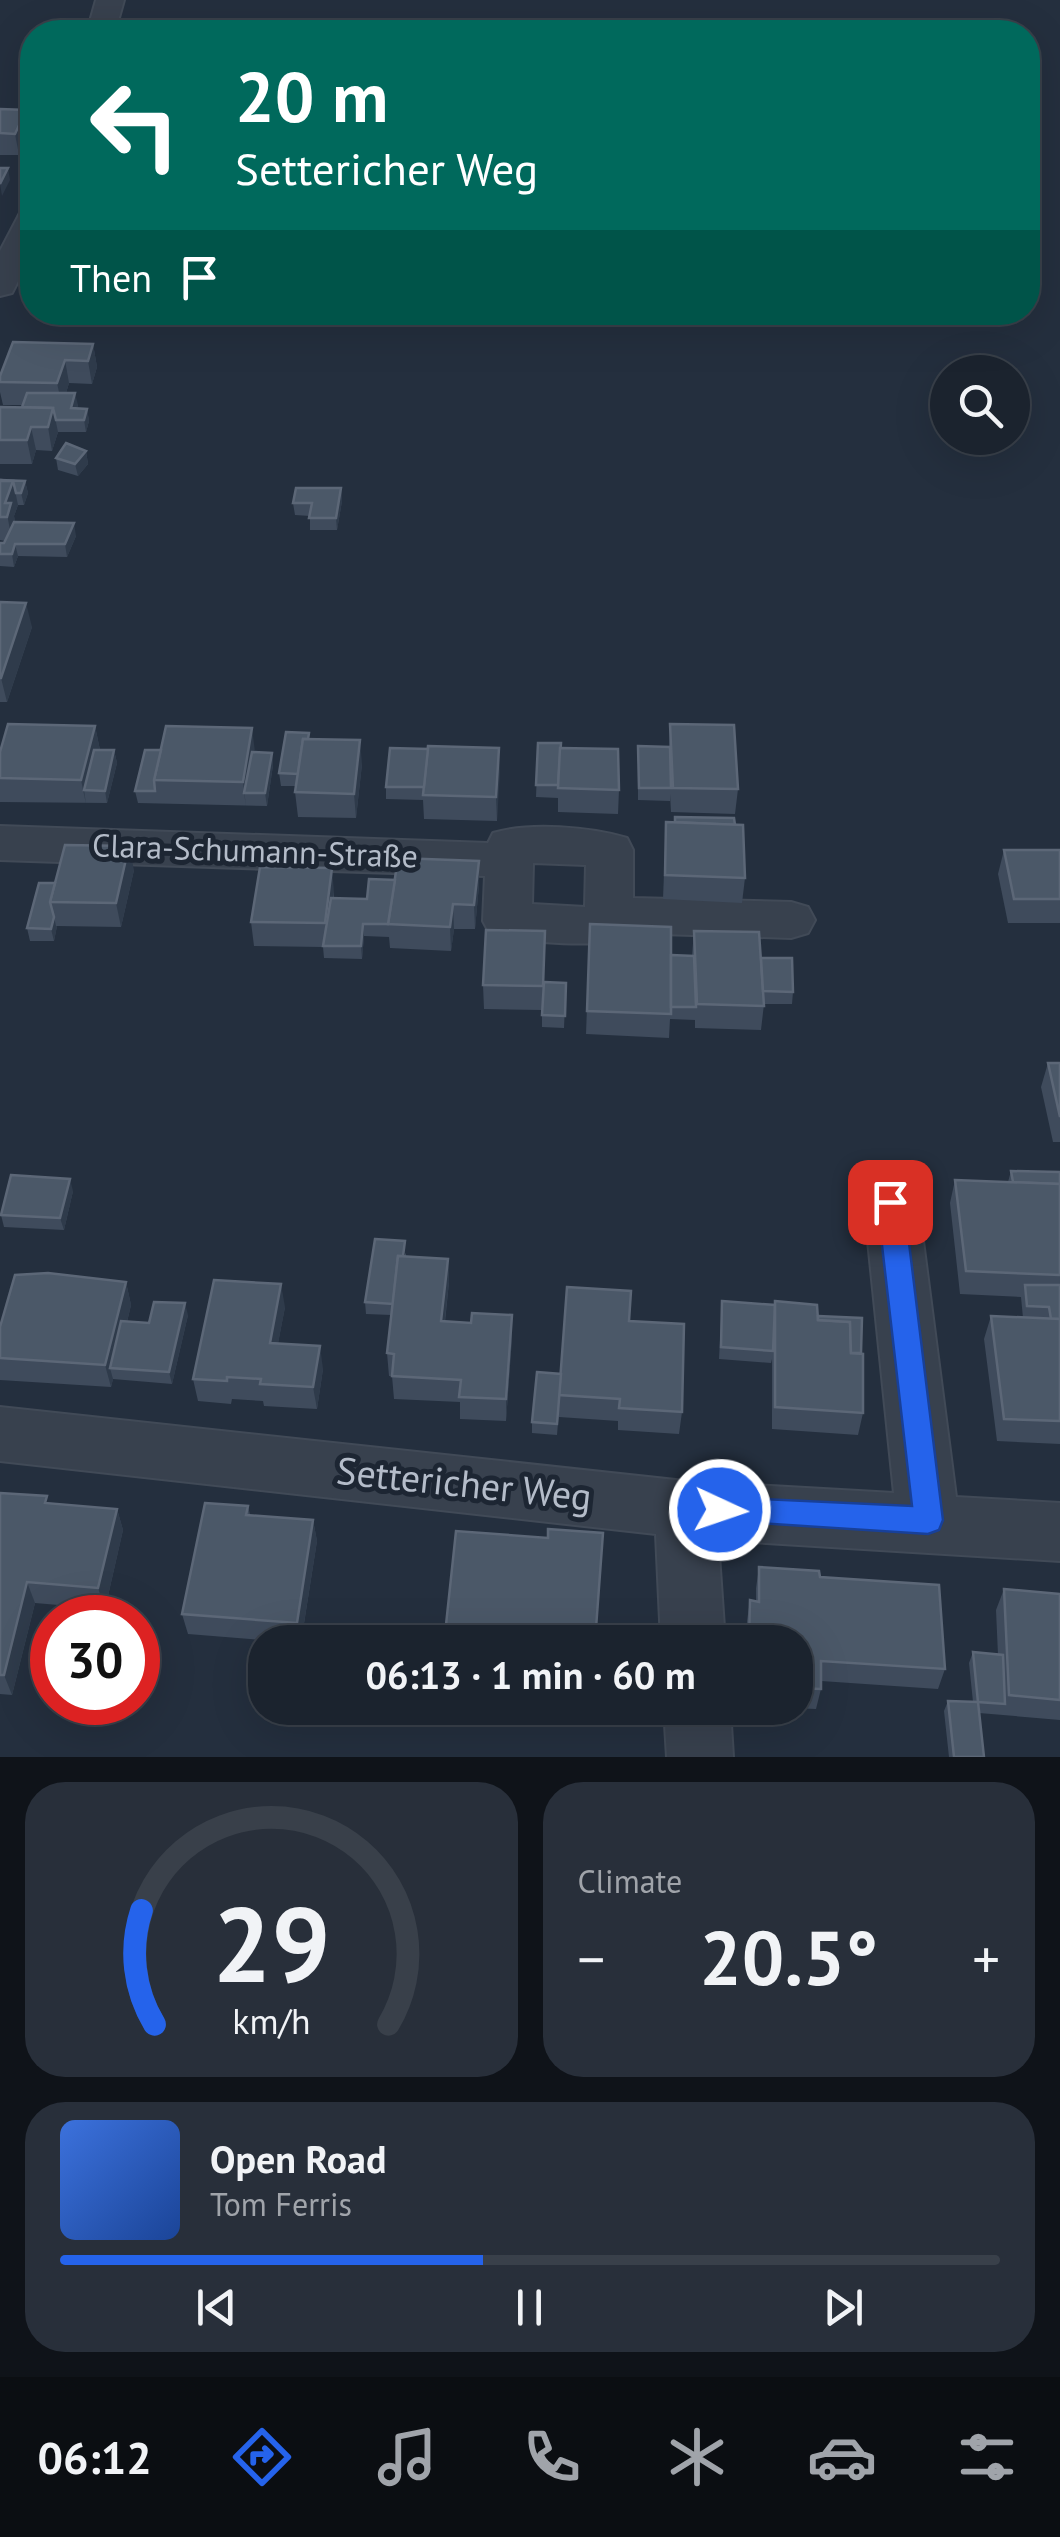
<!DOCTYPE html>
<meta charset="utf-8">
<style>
:root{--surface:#1b232e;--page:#282f3a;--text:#f1f3f6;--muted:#a0a4aa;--line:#39404a;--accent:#2563eb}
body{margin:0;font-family:"PT Sans",sans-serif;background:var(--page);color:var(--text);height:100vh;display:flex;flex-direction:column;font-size:38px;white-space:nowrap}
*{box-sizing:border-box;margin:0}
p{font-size:32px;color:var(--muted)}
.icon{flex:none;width:55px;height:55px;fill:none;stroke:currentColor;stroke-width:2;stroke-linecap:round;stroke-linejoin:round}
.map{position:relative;height:1757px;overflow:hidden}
.drawer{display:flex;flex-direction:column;gap:25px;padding:25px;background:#0f1319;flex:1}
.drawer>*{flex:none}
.banner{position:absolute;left:20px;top:20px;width:1020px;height:305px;border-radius:40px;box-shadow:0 10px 40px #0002,0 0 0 2px var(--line);background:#00695c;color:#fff;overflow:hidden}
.tools{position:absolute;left:930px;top:355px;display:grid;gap:20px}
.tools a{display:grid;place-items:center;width:100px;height:100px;border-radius:50%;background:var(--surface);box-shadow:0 10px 40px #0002,0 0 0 2px var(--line);font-size:50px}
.speed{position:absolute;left:30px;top:1595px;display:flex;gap:20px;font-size:50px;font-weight:700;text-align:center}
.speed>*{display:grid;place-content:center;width:130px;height:130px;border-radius:50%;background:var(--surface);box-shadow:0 10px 40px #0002,0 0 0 2px var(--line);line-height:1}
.speed .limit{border:15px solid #d22;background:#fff;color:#111}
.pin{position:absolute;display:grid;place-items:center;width:85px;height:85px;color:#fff;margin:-42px;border-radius:20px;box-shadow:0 5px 15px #0006}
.me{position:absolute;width:110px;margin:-55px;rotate:93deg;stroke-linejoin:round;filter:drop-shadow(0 0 8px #0008)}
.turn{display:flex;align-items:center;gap:35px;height:210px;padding:0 50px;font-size:45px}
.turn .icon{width:130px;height:130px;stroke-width:2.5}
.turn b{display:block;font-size:70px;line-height:85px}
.then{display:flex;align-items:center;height:95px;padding:0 50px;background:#0003;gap:20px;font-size:38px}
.big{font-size:75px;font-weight:800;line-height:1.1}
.drawer .card{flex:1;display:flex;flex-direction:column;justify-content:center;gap:15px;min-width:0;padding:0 35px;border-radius:40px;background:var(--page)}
.drawer .dial{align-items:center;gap:0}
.dial svg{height:260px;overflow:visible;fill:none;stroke:var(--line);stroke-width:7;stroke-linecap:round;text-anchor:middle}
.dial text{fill:var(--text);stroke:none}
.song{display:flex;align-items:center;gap:30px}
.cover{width:120px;height:120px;border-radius:15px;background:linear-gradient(135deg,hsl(220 70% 55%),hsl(220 70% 35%))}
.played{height:10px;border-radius:5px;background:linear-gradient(90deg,var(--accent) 45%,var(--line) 45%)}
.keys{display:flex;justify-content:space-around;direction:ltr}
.heat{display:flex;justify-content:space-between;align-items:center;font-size:55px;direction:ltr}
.drawer .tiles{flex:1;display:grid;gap:25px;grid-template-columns:1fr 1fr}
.card:last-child{grid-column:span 2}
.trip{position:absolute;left:248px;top:1625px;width:565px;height:100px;border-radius:40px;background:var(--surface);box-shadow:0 10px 40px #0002,0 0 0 2px var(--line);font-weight:800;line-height:100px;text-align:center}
.dock{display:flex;height:160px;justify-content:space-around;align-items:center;background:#0b0e12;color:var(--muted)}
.dock .icon{width:70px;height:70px}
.dock .current{color:var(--accent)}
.dock b{font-size:45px;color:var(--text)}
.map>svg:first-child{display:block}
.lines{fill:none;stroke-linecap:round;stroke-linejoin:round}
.minor-casing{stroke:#414a57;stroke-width:4}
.minor{fill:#38414e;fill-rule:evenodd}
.wall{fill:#3f4b5c}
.shaded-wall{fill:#2f3b4b}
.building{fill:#4b5868;stroke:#5c6777;stroke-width:2.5}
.route{fill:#2563eb;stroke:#184099;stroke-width:2.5}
.labels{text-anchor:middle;stroke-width:10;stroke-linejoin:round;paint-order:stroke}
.street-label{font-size:32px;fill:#b4bcc9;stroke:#1d2633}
.near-street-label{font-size:38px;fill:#b4bcc9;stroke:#1d2633}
</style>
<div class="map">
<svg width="1060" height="1757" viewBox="0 0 1060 1757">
<rect width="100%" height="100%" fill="#242f3e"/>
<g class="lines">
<g class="minor-casing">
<g id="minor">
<path d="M96,0H124L115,32H87Z"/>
<path d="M32,210V254L12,293L0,296V251L20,213Z"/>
<path d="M0,826L488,843L493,833C530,822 590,827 627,838L633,850V898L791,902L808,907L815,920L808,933L791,938L629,933C614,952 514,941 490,934L483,921L485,876L0,860ZM533,863L586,865L585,907L532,904Z"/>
<path d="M891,1179L910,1186L918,1202L956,1497L1060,1503V1561L718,1540L725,1642H661L656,1534L0,1461V1407L685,1481L894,1493L864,1202L872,1186Z"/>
<path d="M664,1708H730L733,1757H667Z"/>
</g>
</g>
<use href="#minor" class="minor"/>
</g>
<g class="wall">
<path d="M0,109L30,132L19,155H0Z"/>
<path d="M93,344L97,367L92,384L69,383L66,393L78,405L77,408L87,409L89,421L86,432H58L52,451L36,450L32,464H0V407H22L23,405H3L0,392V376Z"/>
<path d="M86,451L88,464L78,476L58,470L56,458Z"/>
<path d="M0,480L25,481L28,493L24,505H18L14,516L15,522L76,536L67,557L18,556L14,567L0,566V543H4L5,541L0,540Z"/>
<path d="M341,488L342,501L337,530H310V516L295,515L293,503Z"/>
<path d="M0,602L32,627L7,702H0Z"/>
<path d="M670,724L738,789L735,814L671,812L670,794V801L638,800V746L669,747Z"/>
<path d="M95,726L100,750H114L117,763L107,803L0,802V748Z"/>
<path d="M309,739L362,764L356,818L298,817L295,792L296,786H281L279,773Z"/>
<path d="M538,743L561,748L619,790L618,814L558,812V798L536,797Z"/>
<path d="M499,748L497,821L424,819L423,800L386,799V787L428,749Z"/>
<path d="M145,750L272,753L273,765L267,806L138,803L135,791Z"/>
<path d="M666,822L745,878L742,903L663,899Z"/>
<path d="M1004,850H1060V923H1008L998,874Z"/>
<path d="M134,870L121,927L57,926L54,941H30L27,928L55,883Z"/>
<path d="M479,885L475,929H454L451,951L390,948L389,937L364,936L362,959L324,958L323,947L254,946L251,922L334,892V898L367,899Z"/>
<path d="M590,924L671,955L692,956L694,931L761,958L793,992L792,1004H764L761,1030L695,1028V1020L670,1019L669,1038L586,1034Z"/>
<path d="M545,931L543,997L566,983L564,1028L542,1027V1010L484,1009L483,985Z"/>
<path d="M1048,1063H1060V1142H1053L1041,1087Z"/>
<path d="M1011,1171L1060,1172V1444L997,1441L984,1339L991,1316L1023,1318L1021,1297L960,1294L950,1203L955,1180L1008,1182Z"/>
<path d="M73,1191L64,1230L4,1227L1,1215Z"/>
<path d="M406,1253V1257L448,1259L449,1282L445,1322L471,1323L512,1315V1338L506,1421L460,1419V1402L394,1399L392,1376H389L387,1353L391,1315L366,1314L365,1302Z"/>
<path d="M126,1282L131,1305L127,1322L149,1323L188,1315L172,1384L113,1379L111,1387L0,1380V1358Z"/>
<path d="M722,1301L818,1316L861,1353L863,1413L858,1435L772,1429V1359L771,1363L719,1359Z"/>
<path d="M285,1307L278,1343L323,1369L317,1409L264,1406L263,1401L232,1399L231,1404L198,1401L193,1379Z"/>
<path d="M629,1321L682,1412L679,1434L618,1430V1421L559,1417V1411L557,1435L532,1433V1422L561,1374Z"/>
<path d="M0,1493L50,1504L117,1509L123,1530L105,1609L35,1603L12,1695L0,1694Z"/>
<path d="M248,1506L250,1515L313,1520L317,1541L303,1630L330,1632L332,1642H289L188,1634L182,1614Z"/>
<path d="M759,1567L820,1577L945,1669L938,1689L821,1681V1689L816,1709L793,1708H795V1642H746L747,1621L750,1600L756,1601V1588Z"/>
<path d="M1004,1589L1060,1594V1720L979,1713L984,1757H949L944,1711L948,1701L973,1702L969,1663L973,1652L998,1655L996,1610Z"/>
<path d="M445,1634L596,1642H446Z"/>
<path d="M288,1708H322L321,1713L289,1712Z"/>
<path d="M444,1708L442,1727L406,1724L405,1714Z"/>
</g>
<g class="shaded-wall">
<path d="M26,110L30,132L19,155L15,134Z"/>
<path d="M8,168L10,180L2,196L0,184Z"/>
<path d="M93,344L97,367L92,384L88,361Z"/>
<path d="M65,360L69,383L62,406L57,383Z"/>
<path d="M75,393L78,405L73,420L71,408Z"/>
<path d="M53,408L58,432L52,451L48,427Z"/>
<path d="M87,409L89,421L86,432L84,420Z"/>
<path d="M31,427L36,450L32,464L27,440Z"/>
<path d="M86,451L88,464L78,476L75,464Z"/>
<path d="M13,481L18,505L14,516L16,527L12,541L5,503Z"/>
<path d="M25,481L28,493L24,505L21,493Z"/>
<path d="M341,488L342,501L337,530L336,518Z"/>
<path d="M74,523L76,536L67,557L65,544Z"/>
<path d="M15,544L18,556L14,567L12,554Z"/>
<path d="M26,603L32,627L7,702L1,678Z"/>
<path d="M95,726L100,750L84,790L86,804L81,780Z"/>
<path d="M252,728L255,752L244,793L246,806L243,782Z"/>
<path d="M360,740L362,764L356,818L354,794Z"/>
<path d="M499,748L500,772L497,821L496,797Z"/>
<path d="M114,750L117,763L107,803L105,791Z"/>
<path d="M272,753L273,765L267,806L265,793Z"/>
<path d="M129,846L134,870L121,927L116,903Z"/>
<path d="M479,861V885L475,929L474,905Z"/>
<path d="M332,868L334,892L327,948L325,923Z"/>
<path d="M453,904L454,929L451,951L450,927Z"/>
<path d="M54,917L56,926H57L54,941L51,929Z"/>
<path d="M363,924L364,936L362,959L361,946Z"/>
<path d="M70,1179L73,1191L64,1230L60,1218Z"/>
<path d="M448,1259L449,1282L442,1344L441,1321Z"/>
<path d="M126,1282L131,1305L116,1368H110L113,1379L111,1387L105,1365Z"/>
<path d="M281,1284L285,1307L274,1365L270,1343Z"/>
<path d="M185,1303L188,1315L172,1384L169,1372Z"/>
<path d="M512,1315V1338L506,1421V1399Z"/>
<path d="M320,1346L323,1369L317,1409L313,1387Z"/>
<path d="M117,1509L123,1530L105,1609L98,1588Z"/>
<path d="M313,1520L317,1541L301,1642L297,1623Z"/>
<path d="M27,1582L35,1603L12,1695L4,1675Z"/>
</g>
<g class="building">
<path d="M0,109L26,110L15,134L0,133Z"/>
<path d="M0,168H8L0,184Z"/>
<path d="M13,342L93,344L88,361L65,360L57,383L0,382V376Z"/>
<path d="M27,393H75L71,408L87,409L84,420H56L53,408L22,407Z"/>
<path d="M0,407L53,408L48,427H31L27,440H0Z"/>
<path d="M66,443L86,451L75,464L56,458Z"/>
<path d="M0,480L25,481L21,493H16L13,481Z"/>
<path d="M0,481H13L5,503H11L7,517H0Z"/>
<path d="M296,488H341L336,518H309L312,503H293Z"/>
<path d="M14,522L74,523L65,544H15L12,554H0V543H4Z"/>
<path d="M0,602L26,603L1,678H0Z"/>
<path d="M8,724L95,726L81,780L0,778V752Z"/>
<path d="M670,724L734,725L738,789L673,788Z"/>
<path d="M166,726L252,728L243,782L154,780Z"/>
<path d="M286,732L309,733L308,739H303L298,774L279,773Z"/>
<path d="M303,739L360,740L354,794L295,792Z"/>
<path d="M538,743H561L558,785H536Z"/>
<path d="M428,746L499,748L496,797L423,795Z"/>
<path d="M638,746L670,747L671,788H639Z"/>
<path d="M390,748L428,749L424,787H386Z"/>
<path d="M560,748L618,749L619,790L558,788Z"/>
<path d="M94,750H114L105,791L84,790Z"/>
<path d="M145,750H161L154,780L155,791H135Z"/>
<path d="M252,752L272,753L265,793H244Z"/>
<path d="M675,817L734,818L735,825L675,822Z"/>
<path d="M666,822L743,825L745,878L665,875Z"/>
<path d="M65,845L129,846L116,903L50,902Z"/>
<path d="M1004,850H1060V899H1014Z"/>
<path d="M398,858L479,861L474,905L453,904L450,927L388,924Z"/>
<path d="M260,867L332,868L325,923L251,922Z"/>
<path d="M369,879L395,880L388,924H363L361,946H323L331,898L367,899Z"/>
<path d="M39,883H55L50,902L54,917L51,929L27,928Z"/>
<path d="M590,924L671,927V1014L587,1011Z"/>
<path d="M486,930L545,931L543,986L483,985Z"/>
<path d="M694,931L759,932L764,1006L697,1004Z"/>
<path d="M671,955L694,956L696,1007H671Z"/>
<path d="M761,958H792L793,992L763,991Z"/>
<path d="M544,982L566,983L565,1016L542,1015Z"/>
<path d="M1048,1063H1060V1117Z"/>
<path d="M1011,1171L1060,1172V1184L1013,1182Z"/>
<path d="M11,1175L70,1179L60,1218L1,1215Z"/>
<path d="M955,1180L1060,1184V1275L966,1271Z"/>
<path d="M375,1239L405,1241L403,1256H398L393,1304L365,1302Z"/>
<path d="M398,1256L448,1259L441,1321L471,1323L472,1313L512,1315L506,1399L459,1397L461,1380L392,1376L394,1354L387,1353Z"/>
<path d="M48,1273L126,1282L105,1365L0,1358V1327L15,1275Z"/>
<path d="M214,1280L281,1284L270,1343L320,1346L313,1387L260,1384L261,1379L227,1377V1381L193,1379Z"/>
<path d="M1025,1285H1060V1319H1051L1049,1307L1027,1306Z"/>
<path d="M567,1287L631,1291L629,1321L684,1324L682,1412L619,1408L620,1399L559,1395Z"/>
<path d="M722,1301L775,1305L773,1351L721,1347Z"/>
<path d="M775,1301L817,1305L818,1320L850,1322L851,1353L863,1354V1413L775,1407Z"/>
<path d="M154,1302L185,1303L169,1372L110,1368L121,1321L149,1323Z"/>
<path d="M818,1316L862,1318L861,1353H851L850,1322L818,1320Z"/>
<path d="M991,1316L1060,1319V1421L1004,1419Z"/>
<path d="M537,1372L561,1374L557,1424L532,1422Z"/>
<path d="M0,1493L47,1496L45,1503L117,1509L98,1588L27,1582L4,1675H0Z"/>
<path d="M205,1503L248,1506L246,1515L313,1520L297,1623L182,1614Z"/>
<path d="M548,1529L603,1533L595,1642H567L445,1634L456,1531L548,1538Z"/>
<path d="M759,1567L819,1571L820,1577L939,1585L945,1669L821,1661V1689L795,1688V1642H759V1640L749,1639L750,1600L759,1602Z"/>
<path d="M1004,1589L1060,1594V1700L1009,1695Z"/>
<path d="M299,1630L330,1632L328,1642H297Z"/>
<path d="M973,1652L1003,1655L1005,1704L978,1702Z"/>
<path d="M948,1701L978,1702L984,1757H954Z"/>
<path d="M406,1708H442L441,1716L405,1714Z"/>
</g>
<path class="route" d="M890,1192L904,1202L943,1520L939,1530L928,1534L710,1520L706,1510L710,1501L720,1497L912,1506L877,1202Z"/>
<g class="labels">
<g class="street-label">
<text transform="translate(255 851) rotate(2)" y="11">Clara-Schumann-Straße</text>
</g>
<g class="near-street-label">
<text transform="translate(464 1484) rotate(6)" y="13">Settericher Weg</text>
</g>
</g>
</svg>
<div class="tools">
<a><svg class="icon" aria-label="search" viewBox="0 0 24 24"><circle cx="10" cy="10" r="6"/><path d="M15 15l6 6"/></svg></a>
</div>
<div class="speed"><div class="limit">30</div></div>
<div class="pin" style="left:890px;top:1202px;background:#d93025"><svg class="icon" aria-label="arrive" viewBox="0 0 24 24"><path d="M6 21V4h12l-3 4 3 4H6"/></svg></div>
<svg class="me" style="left:720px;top:1510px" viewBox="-20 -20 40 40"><circle r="17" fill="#2563eb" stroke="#fff" stroke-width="3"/><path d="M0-11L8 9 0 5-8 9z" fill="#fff"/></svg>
<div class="trip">06:13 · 1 min · 60 m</div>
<div class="banner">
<div class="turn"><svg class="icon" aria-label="left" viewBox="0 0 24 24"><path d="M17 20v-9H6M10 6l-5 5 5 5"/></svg><div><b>20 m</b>Settericher Weg</div></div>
<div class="then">Then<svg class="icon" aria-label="arrive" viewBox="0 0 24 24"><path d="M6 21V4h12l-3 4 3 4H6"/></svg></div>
</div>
</div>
<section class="drawer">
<div class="tiles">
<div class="card dial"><svg viewBox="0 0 100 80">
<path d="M14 69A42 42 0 1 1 86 69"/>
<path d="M14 69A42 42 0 0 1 10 34" stroke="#2563eb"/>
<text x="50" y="56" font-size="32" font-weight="700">29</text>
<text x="50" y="72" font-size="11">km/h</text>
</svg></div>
<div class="card"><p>Climate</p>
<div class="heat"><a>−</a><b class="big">20.5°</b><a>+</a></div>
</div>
<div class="card">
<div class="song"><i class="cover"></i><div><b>Open Road</b><p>Tom Ferris</p></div></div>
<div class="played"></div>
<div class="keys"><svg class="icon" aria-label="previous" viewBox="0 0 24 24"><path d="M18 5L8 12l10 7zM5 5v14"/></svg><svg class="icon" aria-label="pause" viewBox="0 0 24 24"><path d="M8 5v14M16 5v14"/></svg><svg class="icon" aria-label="next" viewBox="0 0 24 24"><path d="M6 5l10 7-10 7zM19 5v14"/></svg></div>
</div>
</div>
</section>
<nav class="dock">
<b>06:12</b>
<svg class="icon current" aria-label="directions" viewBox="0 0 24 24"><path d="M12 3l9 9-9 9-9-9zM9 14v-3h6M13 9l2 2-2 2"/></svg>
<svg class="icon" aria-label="music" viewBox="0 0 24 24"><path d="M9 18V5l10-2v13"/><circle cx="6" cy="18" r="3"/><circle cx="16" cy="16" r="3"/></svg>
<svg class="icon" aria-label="phone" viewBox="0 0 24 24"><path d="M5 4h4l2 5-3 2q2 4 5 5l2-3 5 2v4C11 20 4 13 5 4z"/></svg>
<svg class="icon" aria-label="climate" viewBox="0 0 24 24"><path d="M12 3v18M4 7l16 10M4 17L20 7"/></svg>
<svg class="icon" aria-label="car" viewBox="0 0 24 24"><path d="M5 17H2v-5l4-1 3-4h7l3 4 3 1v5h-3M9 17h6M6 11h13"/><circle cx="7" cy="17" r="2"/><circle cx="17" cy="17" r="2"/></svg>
<svg class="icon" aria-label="filters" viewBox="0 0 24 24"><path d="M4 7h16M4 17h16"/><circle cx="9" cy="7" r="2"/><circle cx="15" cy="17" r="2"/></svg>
</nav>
